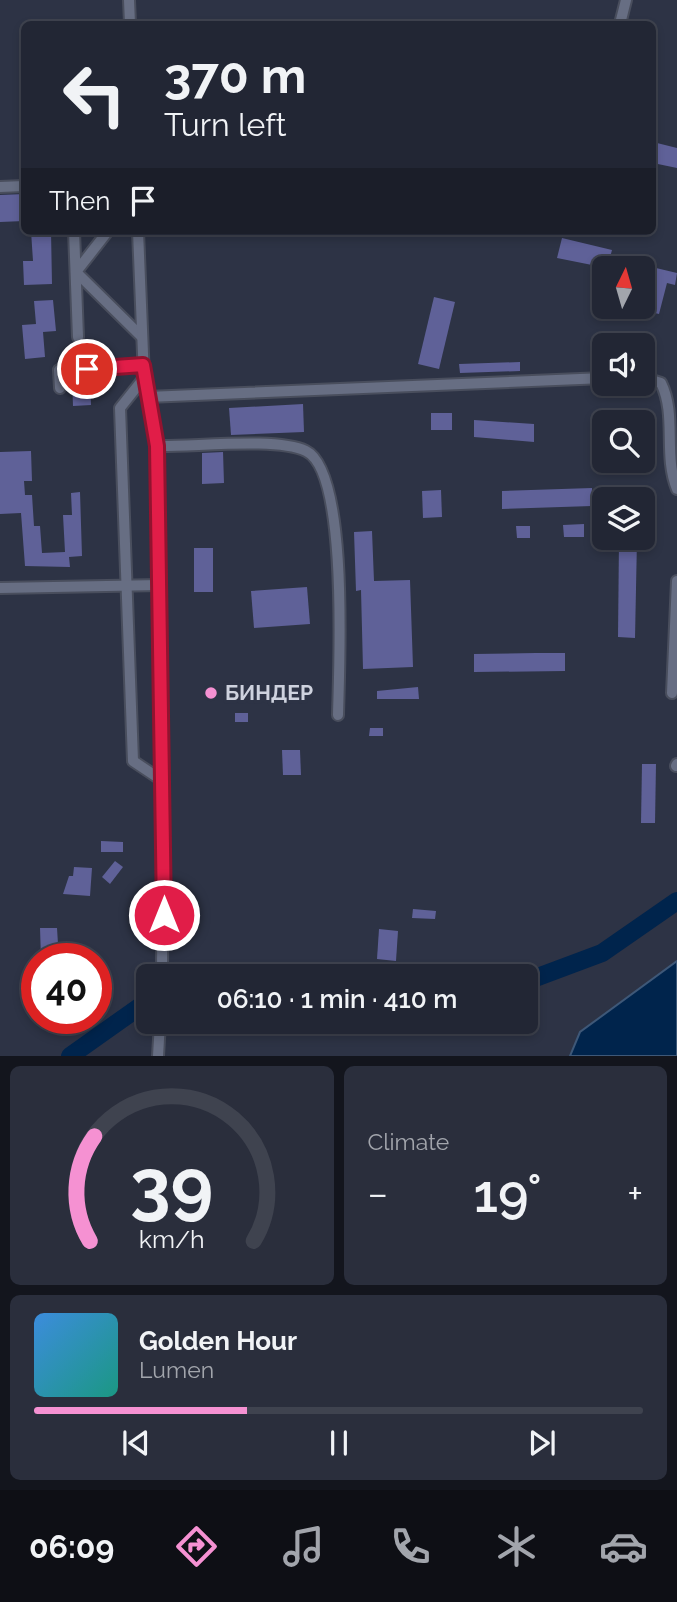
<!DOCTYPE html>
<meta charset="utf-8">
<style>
:root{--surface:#222634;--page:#2a2e3c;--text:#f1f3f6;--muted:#a2a5ac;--line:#3f434f;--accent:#f591d2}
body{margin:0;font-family:Raleway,sans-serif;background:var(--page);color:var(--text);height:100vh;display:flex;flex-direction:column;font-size:26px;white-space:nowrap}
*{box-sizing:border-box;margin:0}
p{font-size:23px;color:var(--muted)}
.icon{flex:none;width:38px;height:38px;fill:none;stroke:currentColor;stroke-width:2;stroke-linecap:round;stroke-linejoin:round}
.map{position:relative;height:1056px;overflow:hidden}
.drawer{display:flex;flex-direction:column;gap:10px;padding:10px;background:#13151d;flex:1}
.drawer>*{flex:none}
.top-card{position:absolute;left:21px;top:21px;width:635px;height:214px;border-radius:10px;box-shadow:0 4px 10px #0003,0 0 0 2px var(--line);background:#222634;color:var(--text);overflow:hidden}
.needle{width:46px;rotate:5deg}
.fabs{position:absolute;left:592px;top:256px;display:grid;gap:14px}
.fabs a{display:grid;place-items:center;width:63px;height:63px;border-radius:10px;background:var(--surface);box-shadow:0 4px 10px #0003,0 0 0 2px var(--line);font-size:35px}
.speed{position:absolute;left:21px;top:943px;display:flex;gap:14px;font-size:35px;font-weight:700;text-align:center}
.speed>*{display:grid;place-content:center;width:91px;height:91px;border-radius:50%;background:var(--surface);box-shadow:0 4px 10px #0003,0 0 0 2px var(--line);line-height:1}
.speed .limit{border:10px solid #d22;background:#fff;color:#111}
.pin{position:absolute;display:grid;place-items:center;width:60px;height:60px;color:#fff;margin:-30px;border:4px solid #fff;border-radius:50%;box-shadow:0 2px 7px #0007}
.me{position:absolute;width:77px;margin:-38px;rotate:0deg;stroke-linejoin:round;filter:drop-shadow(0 0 5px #0008)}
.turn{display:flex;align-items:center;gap:24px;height:147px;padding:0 28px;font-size:32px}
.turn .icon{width:91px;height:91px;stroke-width:2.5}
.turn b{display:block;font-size:49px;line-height:60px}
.then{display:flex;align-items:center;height:66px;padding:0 28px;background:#0003;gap:14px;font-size:26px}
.big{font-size:52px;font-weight:600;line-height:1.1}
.drawer .widget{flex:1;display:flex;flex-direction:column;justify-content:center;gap:10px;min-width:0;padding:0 24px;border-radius:10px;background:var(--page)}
.drawer .dial{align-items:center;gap:0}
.dial svg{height:182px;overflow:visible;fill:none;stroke:var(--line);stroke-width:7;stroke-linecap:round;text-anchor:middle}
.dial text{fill:var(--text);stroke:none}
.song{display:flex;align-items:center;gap:21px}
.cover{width:84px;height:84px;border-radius:10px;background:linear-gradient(135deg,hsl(210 70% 55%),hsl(170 70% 35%))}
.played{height:7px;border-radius:4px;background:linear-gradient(90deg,var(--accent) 35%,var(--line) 35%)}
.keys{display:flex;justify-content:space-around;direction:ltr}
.heat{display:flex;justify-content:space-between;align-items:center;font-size:38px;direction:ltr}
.drawer .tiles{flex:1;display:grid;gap:10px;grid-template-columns:1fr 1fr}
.widget:last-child{grid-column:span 2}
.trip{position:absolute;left:136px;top:964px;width:402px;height:70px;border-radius:10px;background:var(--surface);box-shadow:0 4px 10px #0003,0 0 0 2px var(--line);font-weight:600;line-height:70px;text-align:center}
.dock{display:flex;height:112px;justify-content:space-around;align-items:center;background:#0e0f15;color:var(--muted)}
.dock .icon{width:49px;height:49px}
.dock .on{color:var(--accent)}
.dock b{font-size:32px;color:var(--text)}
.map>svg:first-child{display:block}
.water{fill:#00244c;stroke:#3e5878;stroke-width:2}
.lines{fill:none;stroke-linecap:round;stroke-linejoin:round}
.river{stroke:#00244c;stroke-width:18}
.building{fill:#5f6198}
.minor-casing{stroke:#494e5d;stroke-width:14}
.minor{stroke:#676e83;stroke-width:10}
.route-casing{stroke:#92132f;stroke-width:18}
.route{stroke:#e11d48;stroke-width:12}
.poi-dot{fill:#f591d2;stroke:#2d3345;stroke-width:2.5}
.labels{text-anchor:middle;stroke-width:7;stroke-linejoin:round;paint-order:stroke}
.poi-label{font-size:21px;font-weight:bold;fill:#ced2de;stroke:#2d3345;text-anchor:start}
</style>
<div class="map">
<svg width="677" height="1056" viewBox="0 0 677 1056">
<rect width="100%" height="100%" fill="#2d3345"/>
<path class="water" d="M677,961V1056H570L580,1032Z"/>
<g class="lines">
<g class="river">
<path d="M527,981L602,953L677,901"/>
<path d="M70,1056L149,1000"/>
</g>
</g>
<g class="building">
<path d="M653,142L677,148V168L653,163Z"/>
<path d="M24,194V221L0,222V195Z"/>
<path d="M31,231H51L52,284L24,285L23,261H33Z"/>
<path d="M562,238L612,250L607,268L557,258Z"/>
<path d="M656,268L677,273L675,285L667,283L659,314L642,310L644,279L653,281Z"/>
<path d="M434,297L455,302L439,369L418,364Z"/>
<path d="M53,300L56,331L43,332L45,357L25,359L22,325L36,324L34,301Z"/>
<path d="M520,362V371L460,373L459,364Z"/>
<path d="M90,378L91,405L73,406L72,379Z"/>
<path d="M303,404L304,432L231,435L229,408Z"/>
<rect x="431" y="413" width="21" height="17"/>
<path d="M474,420L534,424V442L474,437Z"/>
<path d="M31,451L32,481H24L25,495H32L34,526H40L42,553L65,552L63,515H72L71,493L80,492L82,556L69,557L70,567L25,566L21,513L0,514V452Z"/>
<path d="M223,452L224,483L202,484V453Z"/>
<path d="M592,488V506L502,509V491Z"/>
<path d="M441,490L442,517L423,518L422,491Z"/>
<rect x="646" y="513" width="10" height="14"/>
<path d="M584,524V537H564L563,525Z"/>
<path d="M516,526H530V538H517Z"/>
<path d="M372,531L374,581L410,580L413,667L363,669L361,590L356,591L354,532Z"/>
<path d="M619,539H637L635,638L618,637Z"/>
<rect x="194" y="548" width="19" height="44"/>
<path d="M307,587L310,624L254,628L251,591Z"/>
<path d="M536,653H565V671L474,672V654Z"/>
<path d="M418,687L419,699H377V691Z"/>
<rect x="235" y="713" width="13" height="9"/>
<path d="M370,728H383V736H369Z"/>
<path d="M282,750H300L301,775H283Z"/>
<path d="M642,764H656L655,823H641Z"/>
<path d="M101,841L123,842V852H101Z"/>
<path d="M115,861L123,867L110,884L102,877Z"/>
<path d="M74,867L92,868L90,896L63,894L69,876H73Z"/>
<path d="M413,909L436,911L435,919L412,918Z"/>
<path d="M40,928H57L59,959H41Z"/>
<path d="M379,929L398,931L396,961L377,959Z"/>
</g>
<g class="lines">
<g class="minor-casing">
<g id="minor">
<path d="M129,0L130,24"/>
<path d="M620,24L626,0"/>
<path d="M0,187L24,186"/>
<path d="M74,231L78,337"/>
<path d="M108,231L76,272L142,337"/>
<path d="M138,231L144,378L157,446L163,781L162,976"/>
<path d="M642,377L661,383C677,415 663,455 677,489"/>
<path d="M144,378L120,408L133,761L163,781"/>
<path d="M60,388L59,370L143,365"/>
<path d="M147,397L604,378"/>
<path d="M157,446C194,447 276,437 306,451C349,472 339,669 338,715"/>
<path d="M0,588L160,585"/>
<path d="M672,693L677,581"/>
<path d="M676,766L677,764"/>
<path d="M158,1056L160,1022"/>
</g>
</g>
<use href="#minor" class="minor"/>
</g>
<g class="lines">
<g class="route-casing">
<path id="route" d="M87,369L143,365L157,446L164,915"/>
</g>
<use href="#route" class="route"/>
</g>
<circle class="poi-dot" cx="211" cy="693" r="7"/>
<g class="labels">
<g class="poi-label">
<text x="225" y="700">БИНДЕР</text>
</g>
</g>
</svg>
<div class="fabs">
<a><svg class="needle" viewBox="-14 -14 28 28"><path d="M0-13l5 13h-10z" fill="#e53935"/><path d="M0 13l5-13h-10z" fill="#a2a5ac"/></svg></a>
<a><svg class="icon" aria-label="sound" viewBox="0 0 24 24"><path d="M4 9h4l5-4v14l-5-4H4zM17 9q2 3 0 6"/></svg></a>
<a><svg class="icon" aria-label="search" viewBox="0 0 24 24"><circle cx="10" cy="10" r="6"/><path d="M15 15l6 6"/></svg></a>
<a><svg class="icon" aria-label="layers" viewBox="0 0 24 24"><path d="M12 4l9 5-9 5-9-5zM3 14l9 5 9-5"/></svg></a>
</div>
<div class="speed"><div class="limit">40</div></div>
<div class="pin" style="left:87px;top:369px;background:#d93025"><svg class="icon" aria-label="arrive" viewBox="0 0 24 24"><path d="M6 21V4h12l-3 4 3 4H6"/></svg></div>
<svg class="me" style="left:164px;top:915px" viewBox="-20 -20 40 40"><circle r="17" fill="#e11d48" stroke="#fff" stroke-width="3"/><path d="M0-11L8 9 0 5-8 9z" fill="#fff"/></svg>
<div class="trip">06:10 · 1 min · 410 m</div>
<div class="top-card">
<div class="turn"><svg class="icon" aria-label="left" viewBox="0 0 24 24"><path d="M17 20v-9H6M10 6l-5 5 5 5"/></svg><div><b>370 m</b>Turn left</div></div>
<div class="then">Then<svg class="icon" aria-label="arrive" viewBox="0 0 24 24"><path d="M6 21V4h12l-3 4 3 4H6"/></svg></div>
</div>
</div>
<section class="drawer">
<div class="tiles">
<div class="widget dial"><svg viewBox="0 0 100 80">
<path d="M14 69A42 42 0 1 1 86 69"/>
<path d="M14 69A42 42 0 0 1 16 23" stroke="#f591d2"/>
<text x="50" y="56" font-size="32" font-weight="700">39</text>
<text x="50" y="72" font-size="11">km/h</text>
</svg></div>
<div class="widget"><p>Climate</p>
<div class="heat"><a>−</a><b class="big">19°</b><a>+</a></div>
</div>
<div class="widget">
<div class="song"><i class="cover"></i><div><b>Golden Hour</b><p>Lumen</p></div></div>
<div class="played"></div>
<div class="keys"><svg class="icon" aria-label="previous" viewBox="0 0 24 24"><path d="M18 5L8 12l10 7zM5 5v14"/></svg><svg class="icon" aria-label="pause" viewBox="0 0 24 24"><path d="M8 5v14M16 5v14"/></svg><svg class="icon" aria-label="next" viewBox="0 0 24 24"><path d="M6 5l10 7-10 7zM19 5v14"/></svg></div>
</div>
</div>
</section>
<nav class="dock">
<b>06:09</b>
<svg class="icon on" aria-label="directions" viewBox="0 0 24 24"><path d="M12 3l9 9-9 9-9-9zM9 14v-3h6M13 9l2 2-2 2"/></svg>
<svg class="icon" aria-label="music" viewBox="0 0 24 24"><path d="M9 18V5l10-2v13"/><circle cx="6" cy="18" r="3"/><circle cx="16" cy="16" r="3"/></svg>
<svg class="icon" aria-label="phone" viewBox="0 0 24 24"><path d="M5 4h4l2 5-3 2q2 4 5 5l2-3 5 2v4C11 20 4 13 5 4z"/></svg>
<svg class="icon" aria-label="climate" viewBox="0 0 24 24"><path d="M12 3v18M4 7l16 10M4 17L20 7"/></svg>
<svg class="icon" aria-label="car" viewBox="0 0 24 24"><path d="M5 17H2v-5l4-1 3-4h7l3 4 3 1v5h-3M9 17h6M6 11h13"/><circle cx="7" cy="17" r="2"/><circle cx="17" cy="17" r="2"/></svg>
</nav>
